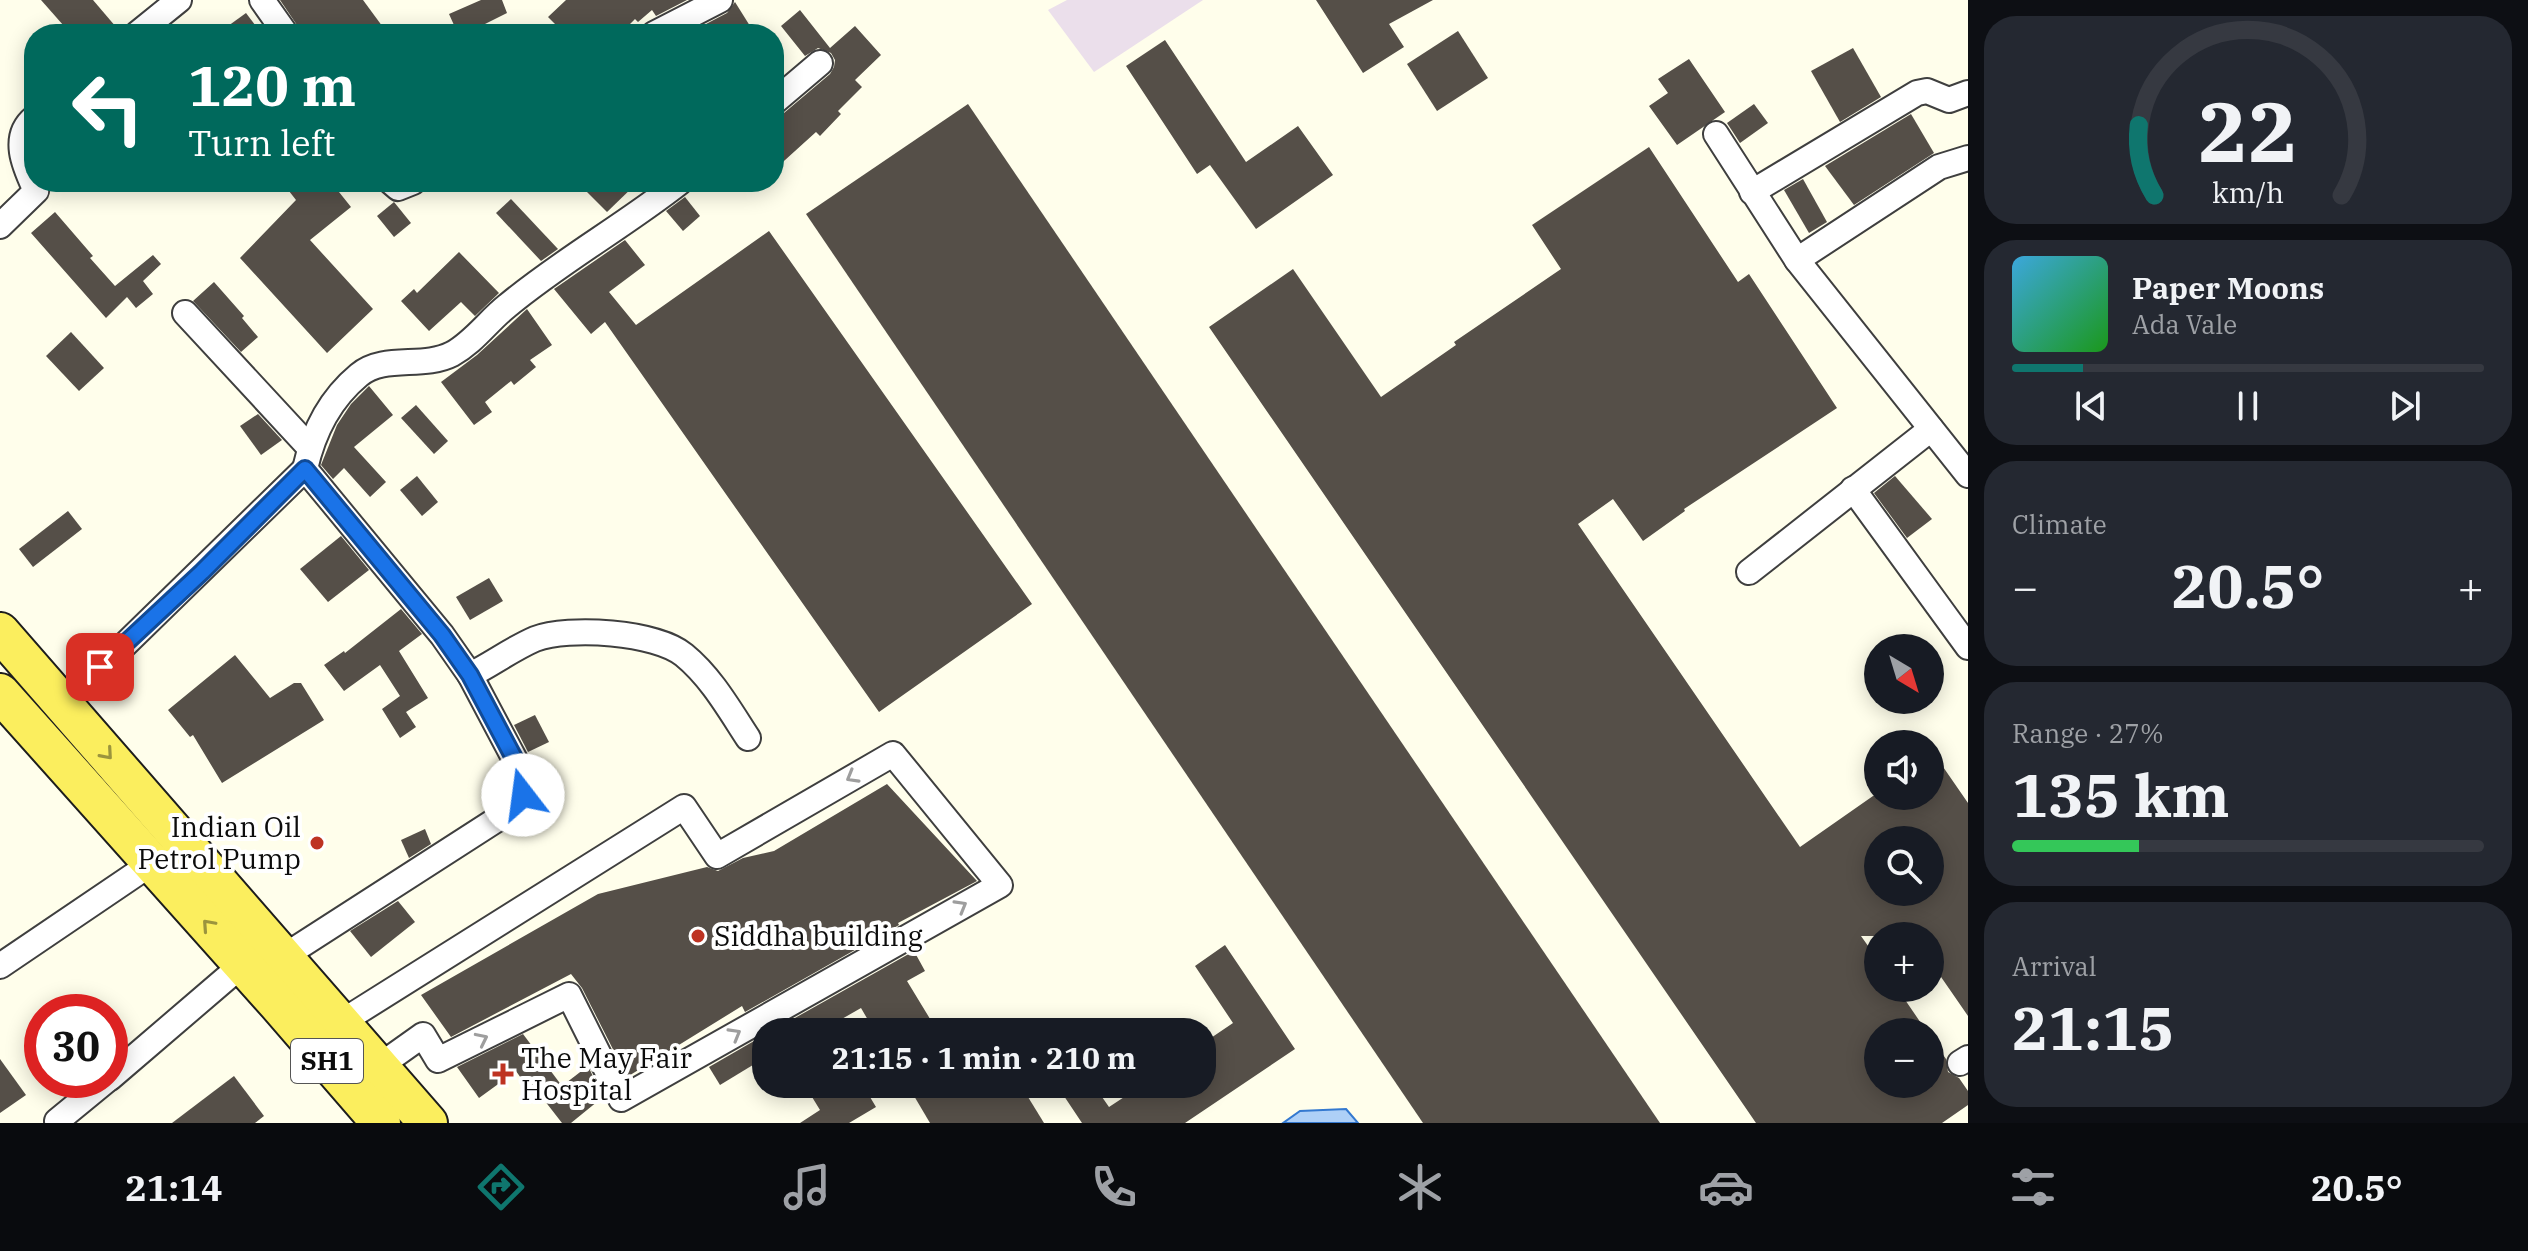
<!DOCTYPE html>
<meta charset="utf-8">
<style>
:root{--surface:#171b24;--page:#242831;--text:#f1f3f6;--muted:#9ea1a6;--line:#363941;--accent:#0f766e}
body{margin:0;font-family:"IBM Plex Serif",serif;background:var(--page);color:var(--text);height:100vh;display:flex;flex-direction:column;font-size:30px;white-space:nowrap}
*{box-sizing:border-box;margin:0}
p{font-size:26px;color:var(--muted)}
.icon{flex:none;width:44px;height:44px;fill:none;stroke:currentColor;stroke-width:2;stroke-linecap:round;stroke-linejoin:round}
.map{position:relative;flex:1;overflow:hidden}
.sheet{display:flex;flex-direction:column;gap:16px;padding:16px;background:#0d0f14;width:560px}
.sheet>*{flex:none}
.hud{position:absolute;left:24px;top:24px;width:760px;height:168px;border-radius:32px;box-shadow:0 4px 20px #0003;background:#00695c;color:#fff;overflow:hidden}
.needle{width:52px;rotate:142deg}
.controls{position:absolute;left:1864px;top:634px;display:grid;gap:16px}
.controls a{display:grid;place-items:center;width:80px;height:80px;border-radius:50%;background:var(--surface);box-shadow:0 4px 20px #0003;font-size:40px}
.speed{position:absolute;left:24px;top:994px;display:flex;gap:16px;font-size:40px;font-weight:700;text-align:center}
.speed>*{display:grid;place-content:center;width:104px;height:104px;border-radius:50%;background:var(--surface);box-shadow:0 4px 20px #0003;line-height:1}
.speed .limit{border:12px solid #d22;background:#fff;color:#111}
.pin{position:absolute;display:grid;place-items:center;width:68px;height:68px;color:#fff;margin:-34px;border-radius:16px;box-shadow:0 4px 12px #0006}
.me{position:absolute;width:88px;margin:-44px;rotate:345deg;stroke-linejoin:round;filter:drop-shadow(0 0 6px #0008)}
.turn{display:flex;align-items:center;gap:28px;height:168px;padding:0 32px;font-size:36px}
.turn .icon{width:104px;height:104px;stroke-width:2.5}
.turn b{display:block;font-size:56px;line-height:68px}
.big{font-size:60px;font-weight:700;line-height:1.1}
.sheet .card{flex:1;display:flex;flex-direction:column;justify-content:center;gap:12px;min-width:0;padding:0 28px;border-radius:32px;background:var(--page)}
.sheet .dial{align-items:center;gap:0}
.dial svg{height:208px;overflow:visible;fill:none;stroke:var(--line);stroke-width:7;stroke-linecap:round;text-anchor:middle}
.dial text{fill:var(--text);stroke:none}
.song{display:flex;align-items:center;gap:24px}
.cover{width:96px;height:96px;border-radius:12px;background:linear-gradient(135deg,hsl(200 70% 55%),hsl(120 70% 35%))}
.played{height:8px;border-radius:4px;background:linear-gradient(90deg,var(--accent) 15%,var(--line) 15%)}
.keys{display:flex;justify-content:space-around;direction:ltr}
.heat{display:flex;justify-content:space-between;align-items:center;font-size:44px;direction:ltr}
.charge{height:12px;border-radius:6px;background:linear-gradient(90deg,#34c759 27%,var(--line) 0)}
.trip{position:absolute;left:752px;top:1018px;width:464px;height:80px;border-radius:32px;background:var(--surface);box-shadow:0 4px 20px #0003;font-weight:700;line-height:80px;text-align:center}
.dock{display:flex;height:128px;justify-content:space-around;align-items:center;background:#090b0e;color:var(--muted)}
.dock .icon{width:56px;height:56px}
.dock .selected{color:var(--accent)}
.dock b{font-size:36px;color:var(--text)}
main{display:flex;flex:1;min-height:0}
.map>svg:first-child{display:block}
.industrial{fill:#ebdfeb}
.water{fill:#aed0f7;stroke:#3479d0;stroke-width:2}
.building{fill:#554f48;fill-rule:evenodd}
.lines{fill:none;stroke-linecap:round;stroke-linejoin:round}
.minor-casing{stroke:#3f3f3f;stroke-width:28}
.primary-casing{stroke:#1d1d1d;stroke-width:42}
.minor{stroke:#fff;stroke-width:24}
.primary{stroke:#fbee5e;stroke-width:38}
.oneway{stroke:#9b943d}
.oneway2{stroke:#9e9e9e}
.route-casing{stroke:#114b97;stroke-width:20}
.route{stroke:#1a73e8;stroke-width:14}
.poi-dot{fill:#be3322;stroke:#fff;stroke-width:3}
.labels{text-anchor:middle;stroke-width:8;stroke-linejoin:round;paint-order:stroke}
.shield{fill:#fff;stroke:#555;stroke-width:2}
.shield-label{font-size:26px;font-weight:bold;fill:#0c0c0c}
.poi-label{font-size:28px;fill:#0c0c0c;stroke:#fff;text-anchor:start}
</style>
<main>
<div class="map">
<svg width="1968" height="1123" viewBox="0 0 1968 1123">
<rect width="100%" height="100%" fill="#fffeeb"/>
<path class="industrial" d="M1067,0H1203L1094,72L1048,10Z"/>
<path class="water" d="M1346,1109L1358,1123H1283L1300,1111Z"/>
<g class="building">
<path d="M41,0H93L122,34H71Z"/>
<path d="M280,0H363L388,34H303Z"/>
<path d="M481,0H502L507,13L479,27L483,34H458L449,14Z"/>
<path d="M566,0H687L656,16L652,10L638,22L635,19L620,34H565L548,17Z"/>
<path d="M1316,0H1433L1389,24L1404,47L1363,73Z"/>
<path d="M735,2L755,34H687L727,13Z"/>
<path d="M800,10L830,48L855,26L881,55L855,80L862,87L838,111L841,114L820,136L816,132L774,170V117L784,113L830,74L834,67L835,60L831,53L818,48L805,56L781,26Z"/>
<path d="M246,13L262,34H217Z"/>
<path d="M1458,31L1488,78L1437,111L1407,64Z"/>
<path d="M1165,40L1246,162L1298,126L1333,175L1256,229L1210,165L1197,174L1126,66Z"/>
<path d="M1853,48L1881,97L1840,122L1811,71Z"/>
<path d="M1689,59L1725,112L1677,145L1649,106L1668,93L1658,79Z"/>
<path d="M968,104L1660,1123H1423L806,214Z"/>
<path d="M1754,104L1768,123L1740,143L1727,123Z"/>
<path d="M1911,114L1934,153L1854,205L1825,166Z"/>
<path d="M1649,147L1738,282L1749,274L1837,408L1684,509L1685,511L1643,541L1613,499L1578,524L1800,847L1873,796H1930V748L1968,803V1016L1930,961V936H1861L1878,960V988H1897L1927,1032H1878V1084H1930V1036L1946,1059L1948,1072L1959,1078L1968,1091V1105L1942,1123H1756L1209,327L1293,269L1381,397L1456,345L1454,342L1561,269L1532,225ZM1878,840H1930V892H1878Z"/>
<path d="M1803,179L1827,222L1809,233L1784,190Z"/>
<path d="M282,182H331L351,207L310,240L373,309L327,353L240,258L296,200Z"/>
<path d="M577,182H638L607,212Z"/>
<path d="M685,197L700,216L683,231L666,211Z"/>
<path d="M511,199L558,249L541,261L496,213Z"/>
<path d="M394,202L411,223L394,237L377,216Z"/>
<path d="M55,212L93,256L90,258L115,286L153,255L161,264L143,281L153,294L136,308L127,297L106,318L31,233Z"/>
<path d="M769,231L1032,604L879,712L605,322L591,334L554,289L625,240L645,265L609,292L636,325Z"/>
<path d="M459,252L499,293L475,316L461,302L429,331L401,301L414,289L417,293Z"/>
<path d="M214,282L244,316L242,318L258,337L241,352L193,301Z"/>
<path d="M527,309L552,345L530,360L536,367L514,385L511,381L485,402L492,412L474,425L441,382L477,355Z"/>
<path d="M71,332L104,368L79,391L46,356Z"/>
<path d="M369,386L393,415L354,447L386,482L370,497L344,468L333,479L321,465L337,425L351,404Z"/>
<path d="M416,405L448,441L434,454L401,418Z"/>
<path d="M258,414L282,440L261,455L240,426Z"/>
<path d="M417,476L438,502L422,516L400,490Z"/>
<path d="M1895,476L1932,519L1907,538L1874,493Z"/>
<path d="M68,511L82,529L33,567L19,549Z"/>
<path d="M341,536L369,570L328,602L300,569Z"/>
<path d="M489,578L503,601L470,620L456,597Z"/>
<path d="M401,609L422,634L399,651L428,698L406,712L416,727L400,738L382,709L400,696L380,665L344,691L324,665L344,651L345,653Z"/>
<path d="M235,655L270,698L294,683H301L324,720L222,783L193,735L190,737L168,710Z"/>
<path d="M535,715L549,742L528,752L514,725Z"/>
<path d="M887,784L977,881L898,923L899,925L745,1012L742,1006L627,1077L582,988L571,974L451,1037L421,995L598,894L707,867L718,871L743,858L774,851Z"/>
<path d="M425,829L431,844L409,858L401,840Z"/>
<path d="M398,901L415,922L371,957L350,931Z"/>
<path d="M1225,945L1295,1049L1185,1123H1082L1056,1084H1093L1109,1107L1144,1084H1202V1044L1233,1023L1195,966Z"/>
<path d="M914,951L925,971L907,981L938,1032H875L861,1008L819,1032H770Z"/>
<path d="M523,1034L562,1086L588,1066L603,1097L571,1123H562L527,1078L523,1081L516,1071L479,1098L457,1067Z"/>
<path d="M766,1034V1057L720,1085L709,1067Z"/>
<path d="M0,1059L26,1095L0,1113Z"/>
<path d="M234,1076L264,1116L255,1123H172Z"/>
<path d="M822,1084H841L848,1096L864,1087L876,1107L849,1123H800L820,1110L809,1092Z"/>
<path d="M907,1084H1020L1044,1123H930Z"/>
</g>
<g class="lines">
<g class="minor-casing">
<g id="minor">
<path d="M262,0L286,34"/>
<path d="M137,34L179,0"/>
<path d="M654,34L720,0"/>
<path d="M774,102L820,63"/>
<path d="M1716,134L1797,260L1968,475"/>
<path d="M391,182L398,188L413,182"/>
<path d="M1752,192L1917,93L1927,91L1949,100L1968,93"/>
<path d="M0,226L36,191C26,169 10,138 34,118"/>
<path d="M1797,260L1939,167L1968,158"/>
<path d="M185,313L310,448"/>
<path d="M305,469C313,433 330,399 359,375C384,354 423,369 452,354C474,342 488,321 507,306C561,261 624,226 680,182"/>
<path d="M1853,489L1968,647"/>
<path d="M1749,572L1931,429"/>
<path d="M64,704L305,469L442,635L470,675C492,664 512,649 535,639C569,626 656,632 684,655C711,677 729,709 748,738"/>
<path d="M283,957L513,809L523,795L522,773L470,675"/>
<path d="M0,966L152,863"/>
<path d="M340,1023L684,807L717,856L893,754L1000,885L621,1099L569,995L438,1060L423,1035L378,1067"/>
<path d="M1960,1063L1968,1058"/>
<path d="M110,1078L243,964"/>
<path d="M57,1121L107,1080"/>
</g>
</g>
<g class="primary-casing">
<g id="primary">
<path d="M0,632L428,1123"/>
<path d="M0,693L278,1004L381,1123"/>
</g>
</g>
<use href="#minor" class="minor"/>
<use href="#primary" class="primary"/>
</g>
<defs><path id="oneway-chevron" d="M-2-3.5L2.5 0L-2 3.5" fill="none" stroke-width="1.6" stroke-linecap="round" stroke-linejoin="round" transform="scale(2)"/></defs>
<g class="oneway">
<use href="#oneway-chevron" transform="translate(107 754) rotate(49)"/>
<use href="#oneway-chevron" transform="translate(208 925) rotate(-132)"/>
</g>
<g class="oneway2">
<use href="#oneway-chevron" transform="translate(852 777) rotate(150)"/>
<use href="#oneway-chevron" transform="translate(961 906) rotate(-30)"/>
<use href="#oneway-chevron" transform="translate(735 1034) rotate(-30)"/>
<use href="#oneway-chevron" transform="translate(482 1039) rotate(-26)"/>
</g>
<g class="lines">
<g class="route-casing">
<path id="route" d="M100,667L202,572L305,469L442,635L470,675L522,773L523,795"/>
</g>
<use href="#route" class="route"/>
</g>
<g class="poi-dot">
<circle cx="317" cy="843" r="8"/>
<circle cx="698" cy="936" r="8"/>
<path d="M499 1062h8v8h8v8h-8v8h-8v-8h-8v-8h8z"/>
</g>
<g class="labels">
<rect class="shield" x="291" y="1039" width="72" height="44" rx="6"/>
<g class="shield-label">
<text x="327" y="1070">SH1</text>
</g>
<g class="poi-label">
<text x="301" y="837" text-anchor="end">Indian Oil<tspan x="301" dy="32">Petrol Pump</tspan></text>
<text x="714" y="946">Siddha building</text>
<text x="521" y="1068">The May Fair<tspan x="521" dy="32">Hospital</tspan></text>
</g>
</g>
</svg>
<div class="controls">
<a><svg class="needle" viewBox="-14 -14 28 28"><path d="M0-13l5 13h-10z" fill="#e53935"/><path d="M0 13l5-13h-10z" fill="#9ea1a6"/></svg></a>
<a><svg class="icon" aria-label="sound" viewBox="0 0 24 24"><path d="M4 9h4l5-4v14l-5-4H4zM17 9q2 3 0 6"/></svg></a>
<a><svg class="icon" aria-label="search" viewBox="0 0 24 24"><circle cx="10" cy="10" r="6"/><path d="M15 15l6 6"/></svg></a>
<a>+</a>
<a>−</a>
</div>
<div class="speed"><div class="limit">30</div></div>
<div class="pin" style="left:100px;top:667px;background:#d93025"><svg class="icon" aria-label="arrive" viewBox="0 0 24 24"><path d="M6 21V4h12l-3 4 3 4H6"/></svg></div>
<svg class="me" style="left:523px;top:795px" viewBox="-20 -20 40 40"><circle r="19" fill="#fff"/><path d="M0-13L10 11 0 6-10 11z" fill="#1a73e8"/></svg>
<div class="trip">21:15 · 1 min · 210 m</div>
<div class="hud">
<div class="turn"><svg class="icon" aria-label="left" viewBox="0 0 24 24"><path d="M17 20v-9H6M10 6l-5 5 5 5"/></svg><div><b>120 m</b>Turn left</div></div>
</div>
</div>
<section class="sheet">
<div class="card dial"><svg viewBox="0 0 100 80">
<path d="M14 69A42 42 0 1 1 86 69"/>
<path d="M14 69A42 42 0 0 1 8 42" stroke="#0f766e"/>
<text x="50" y="56" font-size="32" font-weight="700">22</text>
<text x="50" y="72" font-size="11">km/h</text>
</svg></div>
<div class="card">
<div class="song"><i class="cover"></i><div><b>Paper Moons</b><p>Ada Vale</p></div></div>
<div class="played"></div>
<div class="keys"><svg class="icon" aria-label="previous" viewBox="0 0 24 24"><path d="M18 5L8 12l10 7zM5 5v14"/></svg><svg class="icon" aria-label="pause" viewBox="0 0 24 24"><path d="M8 5v14M16 5v14"/></svg><svg class="icon" aria-label="next" viewBox="0 0 24 24"><path d="M6 5l10 7-10 7zM19 5v14"/></svg></div>
</div>
<div class="card"><p>Climate</p>
<div class="heat"><a>−</a><b class="big">20.5°</b><a>+</a></div>
</div>
<div class="card"><p>Range · 27%</p><b class="big">135 km</b><div class="charge"></div></div>
<div class="card"><p>Arrival</p><b class="big">21:15</b></div>
</section>
</main>
<nav class="dock">
<b>21:14</b>
<svg class="icon selected" aria-label="directions" viewBox="0 0 24 24"><path d="M12 3l9 9-9 9-9-9zM9 14v-3h6M13 9l2 2-2 2"/></svg>
<svg class="icon" aria-label="music" viewBox="0 0 24 24"><path d="M9 18V5l10-2v13"/><circle cx="6" cy="18" r="3"/><circle cx="16" cy="16" r="3"/></svg>
<svg class="icon" aria-label="phone" viewBox="0 0 24 24"><path d="M5 4h4l2 5-3 2q2 4 5 5l2-3 5 2v4C11 20 4 13 5 4z"/></svg>
<svg class="icon" aria-label="climate" viewBox="0 0 24 24"><path d="M12 3v18M4 7l16 10M4 17L20 7"/></svg>
<svg class="icon" aria-label="car" viewBox="0 0 24 24"><path d="M5 17H2v-5l4-1 3-4h7l3 4 3 1v5h-3M9 17h6M6 11h13"/><circle cx="7" cy="17" r="2"/><circle cx="17" cy="17" r="2"/></svg>
<svg class="icon" aria-label="filters" viewBox="0 0 24 24"><path d="M4 7h16M4 17h16"/><circle cx="9" cy="7" r="2"/><circle cx="15" cy="17" r="2"/></svg>
<b>20.5°</b>
</nav>
